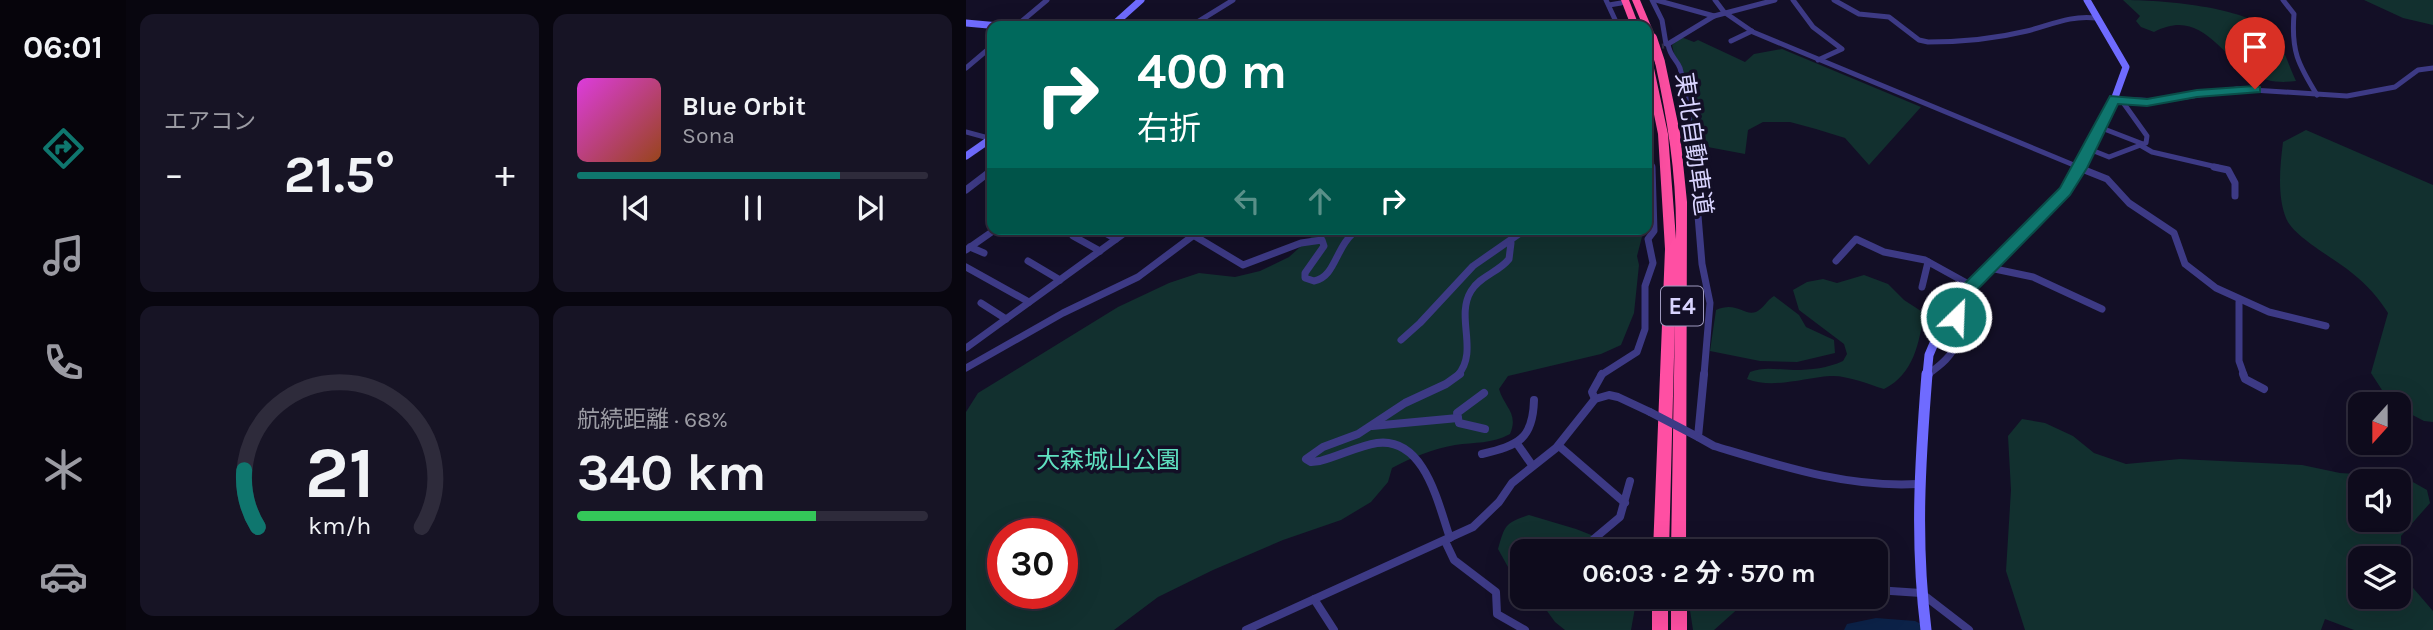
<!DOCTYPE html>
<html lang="ja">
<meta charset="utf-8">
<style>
:root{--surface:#0e0b1c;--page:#171425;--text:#f1f3f6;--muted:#9b9ba3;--line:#2e2b3b;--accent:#0f766e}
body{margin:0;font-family:Karla,"Noto Sans JP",sans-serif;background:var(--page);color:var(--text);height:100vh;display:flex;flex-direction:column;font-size:26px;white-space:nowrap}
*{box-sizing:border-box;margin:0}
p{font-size:23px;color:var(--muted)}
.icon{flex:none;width:38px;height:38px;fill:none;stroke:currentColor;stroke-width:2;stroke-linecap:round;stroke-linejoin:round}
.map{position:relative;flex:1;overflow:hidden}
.panel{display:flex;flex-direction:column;gap:14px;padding:14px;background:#08060f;width:840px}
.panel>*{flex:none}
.hud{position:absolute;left:21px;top:21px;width:665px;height:214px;border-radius:14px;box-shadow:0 7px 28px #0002,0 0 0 2px var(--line);background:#00695c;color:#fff;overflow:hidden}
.needle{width:46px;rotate:201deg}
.controls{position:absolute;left:1382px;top:392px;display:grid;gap:14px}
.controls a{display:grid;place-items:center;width:63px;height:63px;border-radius:14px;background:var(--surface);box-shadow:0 7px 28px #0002,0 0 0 2px var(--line);font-size:35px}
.speed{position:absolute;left:21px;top:518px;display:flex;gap:14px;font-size:35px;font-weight:700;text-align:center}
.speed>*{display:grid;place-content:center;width:91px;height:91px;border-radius:50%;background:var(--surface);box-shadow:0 7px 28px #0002,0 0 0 2px var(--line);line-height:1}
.speed .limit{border:10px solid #d22;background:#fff;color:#111}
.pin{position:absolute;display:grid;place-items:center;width:60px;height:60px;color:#fff;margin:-72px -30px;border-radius:50% 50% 50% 0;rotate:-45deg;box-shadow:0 0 7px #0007}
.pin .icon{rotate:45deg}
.me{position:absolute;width:77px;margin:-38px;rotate:24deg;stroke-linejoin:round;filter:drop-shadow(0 0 5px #0008)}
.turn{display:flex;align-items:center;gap:24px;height:147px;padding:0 35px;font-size:32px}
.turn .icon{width:91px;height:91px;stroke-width:2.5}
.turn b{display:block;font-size:49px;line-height:60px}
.lanes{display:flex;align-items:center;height:66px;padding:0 35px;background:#0003;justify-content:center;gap:35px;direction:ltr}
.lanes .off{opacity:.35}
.big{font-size:52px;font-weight:700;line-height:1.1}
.panel .tile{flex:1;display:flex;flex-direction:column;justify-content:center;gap:10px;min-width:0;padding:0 24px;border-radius:14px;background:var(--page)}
.panel .dial{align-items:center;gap:0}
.dial svg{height:182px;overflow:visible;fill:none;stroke:var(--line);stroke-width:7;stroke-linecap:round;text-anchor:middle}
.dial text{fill:var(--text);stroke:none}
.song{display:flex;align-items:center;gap:21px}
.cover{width:84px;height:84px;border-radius:10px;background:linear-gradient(135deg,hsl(300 70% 55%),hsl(20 70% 35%))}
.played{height:7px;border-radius:4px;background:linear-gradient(90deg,var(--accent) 75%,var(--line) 75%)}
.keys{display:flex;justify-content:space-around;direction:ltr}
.heat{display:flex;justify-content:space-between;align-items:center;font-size:38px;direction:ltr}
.charge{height:10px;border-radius:5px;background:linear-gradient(90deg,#34c759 68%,var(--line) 0)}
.panel .tiles{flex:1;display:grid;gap:14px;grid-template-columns:repeat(2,1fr)}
.trip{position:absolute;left:544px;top:539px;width:378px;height:70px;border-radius:14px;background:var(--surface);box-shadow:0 7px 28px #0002,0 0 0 2px var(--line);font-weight:700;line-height:70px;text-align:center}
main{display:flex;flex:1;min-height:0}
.dock{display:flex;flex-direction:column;width:126px;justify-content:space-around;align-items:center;background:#06040b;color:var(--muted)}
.dock .icon{width:49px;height:49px}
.dock .selected{color:var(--accent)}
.dock b{font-size:32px;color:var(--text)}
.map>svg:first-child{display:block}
.green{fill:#12302f;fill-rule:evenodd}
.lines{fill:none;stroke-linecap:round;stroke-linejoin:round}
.river{fill:#0c2248;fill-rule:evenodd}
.street-tunnel{stroke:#312d47;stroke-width:5;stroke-dasharray:5 2.5;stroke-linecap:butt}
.street-far2{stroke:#3d3a85;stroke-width:5}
.street-far1{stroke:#3d3a85;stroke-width:7}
.street{stroke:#3d3a85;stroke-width:8}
.secondary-far2{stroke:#6f6bff;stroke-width:7}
.secondary-far1{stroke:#6f6bff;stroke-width:9}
.secondary{stroke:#6f6bff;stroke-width:11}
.highway{fill:#ff4fa3;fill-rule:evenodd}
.street-bridge{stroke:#3d3a85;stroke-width:8}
.highway-bridge{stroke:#ff4fa3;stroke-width:10}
.route{fill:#0f766e;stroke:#0a4d48;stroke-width:2}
.labels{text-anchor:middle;stroke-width:7;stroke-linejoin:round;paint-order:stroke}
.shield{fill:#130f26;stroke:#9e99be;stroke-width:2}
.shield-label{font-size:23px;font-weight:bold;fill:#d9d4ff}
.street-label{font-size:24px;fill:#d9d4ff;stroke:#130f26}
.park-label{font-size:24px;fill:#5fe0c0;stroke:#130f26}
</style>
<main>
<nav class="dock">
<b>06:01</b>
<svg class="icon selected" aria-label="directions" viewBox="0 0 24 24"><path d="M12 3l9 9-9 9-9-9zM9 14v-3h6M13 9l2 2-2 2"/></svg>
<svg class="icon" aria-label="music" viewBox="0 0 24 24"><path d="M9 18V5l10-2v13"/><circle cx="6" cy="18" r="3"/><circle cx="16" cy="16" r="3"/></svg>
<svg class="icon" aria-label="phone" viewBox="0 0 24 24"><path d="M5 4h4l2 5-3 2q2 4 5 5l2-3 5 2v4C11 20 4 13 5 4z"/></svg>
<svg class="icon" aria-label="climate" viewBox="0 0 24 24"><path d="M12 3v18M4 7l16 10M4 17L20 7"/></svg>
<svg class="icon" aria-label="car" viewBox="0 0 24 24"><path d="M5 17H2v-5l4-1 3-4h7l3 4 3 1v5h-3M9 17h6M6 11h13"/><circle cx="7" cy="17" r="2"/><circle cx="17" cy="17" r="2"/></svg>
</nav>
<section class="panel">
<div class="tiles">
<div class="tile"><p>エアコン</p>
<div class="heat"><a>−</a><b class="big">21.5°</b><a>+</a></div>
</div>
<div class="tile">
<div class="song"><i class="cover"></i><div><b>Blue Orbit</b><p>Sona</p></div></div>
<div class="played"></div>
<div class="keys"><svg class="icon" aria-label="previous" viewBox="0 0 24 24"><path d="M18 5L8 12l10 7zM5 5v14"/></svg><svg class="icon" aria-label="pause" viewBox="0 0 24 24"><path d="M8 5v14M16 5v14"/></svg><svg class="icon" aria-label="next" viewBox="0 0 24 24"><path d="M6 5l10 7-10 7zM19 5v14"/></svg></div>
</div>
<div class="tile dial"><svg viewBox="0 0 100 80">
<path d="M14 69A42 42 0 1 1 86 69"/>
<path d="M14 69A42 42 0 0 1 8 44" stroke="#0f766e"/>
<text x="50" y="56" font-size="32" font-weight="700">21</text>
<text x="50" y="72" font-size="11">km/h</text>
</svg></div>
<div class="tile"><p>航続距離 · 68%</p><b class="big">340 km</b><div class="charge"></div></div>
</div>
</section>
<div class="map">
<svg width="1467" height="630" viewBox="0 0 1467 630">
<rect width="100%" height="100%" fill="#130f26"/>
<g class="green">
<path d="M1157,0C1193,0 1281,6 1306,33C1317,44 1323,67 1330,81C1315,83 1300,82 1287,74C1253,55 1235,7 1188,32L1175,27L1170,21L1174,16Z"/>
<path d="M1398,0H1467V25L1437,18Z"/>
<path d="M715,37L728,42L732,40L779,62L788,54L816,49L955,107L903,165L879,138L850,129L824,122H797L782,130L779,154L731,145L717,72L709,58L706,45Z"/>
<path d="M1340,130L1467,185V422L1458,421L1433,408V404H1425L1405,373L1422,313C1412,297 1401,285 1386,273C1370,259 1327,237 1320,218C1311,195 1314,166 1317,142Z"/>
<path d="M354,229H678L671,256L673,265L668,313L655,345L635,354L542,376L533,389C538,407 553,413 544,434C526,444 509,442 489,445C466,449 447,457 426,468L422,482L405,502L375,520L317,540L247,570L192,597L148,630H0V412L12,393L152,307L203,283L233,273L269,277L294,271L323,257ZM37,534H96V593H37Z"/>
<path d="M898,275L922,284L938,300L958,313C953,343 948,374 918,389C902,384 881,375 864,376C837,378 807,389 781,379L784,372C799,366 812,370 828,370C845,370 862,368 877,361L881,354L878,344L833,310L827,290L841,282L857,279L871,283Z"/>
<path d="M808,296L833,315L840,327L868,340L869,353L831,362L794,361L744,351L750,310C771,301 777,316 790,312C797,309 801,300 808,296Z"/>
<path d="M1056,419L1079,423L1107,436L1128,453L1160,464L1214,459L1336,465L1374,473L1438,477L1461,490L1464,503L1435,536V574L1467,611V630H1388L1359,619L1355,630H1059L1040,571L1045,490L1042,436ZM1395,481H1433V520H1395ZM1395,558H1433V597H1395Z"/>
<path d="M563,515L610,529L666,551H556V578L542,567L532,549C539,525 539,523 563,515Z"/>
<path d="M847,540L858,546V551H729L753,545Z"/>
<path d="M571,597H671L665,630H599L589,622Z"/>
<path d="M722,597H785L748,630H727Z"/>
</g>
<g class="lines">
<path class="river" d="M910,618L949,621L955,624L958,630H878L881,624Z"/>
<path class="street-tunnel" d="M681,48L698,46"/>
<g class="street-far2">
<path d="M640,0L652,26"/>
<path d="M686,0L696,20L700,44"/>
<path d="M690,0L748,16"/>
<path d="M749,0L758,12L787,32L1115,168"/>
<path d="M827,0L847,27L876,49L852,60"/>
<path d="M868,0L893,14L923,17L953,40L962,42C995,42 1028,39 1061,31C1085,25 1104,15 1130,18"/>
<path d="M1317,0L1328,14C1325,51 1332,64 1351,95"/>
<path d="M643,5L655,3"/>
<path d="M50,26L81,0"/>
<path d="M225,26L267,0"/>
<path d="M765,41L786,31"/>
<path d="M0,68L26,46"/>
<path d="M681,99L686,168"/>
<path d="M1148,99L1194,101L1271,89L1381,96L1429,87L1452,70L1467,68"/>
<path d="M1133,127L1177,144"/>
<path d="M0,132L26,139"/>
<path d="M1174,145L1186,152L1255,168"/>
<path d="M1123,149L1143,157L1180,143L1181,136L1156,101"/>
<path d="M728,168C725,136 723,100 714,68C710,58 704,57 702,44L748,16L809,0"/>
</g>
<g class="street-far1">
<path d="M728,167L736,264L744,303L738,375"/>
<path d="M1111,167L1141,179L1163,203L1208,233L1219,264L1250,288L1303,312L1360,326"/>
<path d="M1248,167L1262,170L1269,183V196"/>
<path d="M0,190L26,170"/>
<path d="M132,229L150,239"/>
<path d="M217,229L277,265L335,243L356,240L358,246L339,273V278L348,281C371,277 369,243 393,229"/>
<path d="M107,236L134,251"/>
<path d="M4,247L18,253"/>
<path d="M0,250L30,229"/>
<path d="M62,261L94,280"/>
<path d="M870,261L890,239L918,252L959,260L1006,286"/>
<path d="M0,267L63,302"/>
<path d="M1024,268L1067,277L1136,309"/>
<path d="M956,287L962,262"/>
<path d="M1273,302V361L1278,375"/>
<path d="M15,303L40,319"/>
<path d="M435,340L454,323L507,266L560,229"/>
<path d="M0,348L164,229"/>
<path d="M0,368L97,313L172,277L236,229"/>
<path d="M492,375C513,351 489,317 505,291C514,276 533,272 543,259L545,243"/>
<path d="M635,375L671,352L679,329V286L687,263L682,239L688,231L686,167"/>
<path d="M961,375C995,351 993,343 990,303"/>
</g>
<g class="street">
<path d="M738,374L732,437L748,446C815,466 881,488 952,484"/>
<path d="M1277,374L1279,379L1298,389"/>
<path d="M961,375L963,374"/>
<path d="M518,393L491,413L493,423L519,429"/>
<path d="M629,399L626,392L636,374"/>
<path d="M406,426L492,418"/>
<path d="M552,445L566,465"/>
<path d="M593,446L659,503"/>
<path d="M516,454C552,445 567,440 568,400"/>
<path d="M484,538C472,504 459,437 411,443C392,446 373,456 354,461L345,462L340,459L357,447L392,434L439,403L480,384L494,374"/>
<path d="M479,541L488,560L530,592L531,614L559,630"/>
<path d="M623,543L654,517L664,481"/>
<path d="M910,590L955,593L1003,630"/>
<path d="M348,599L368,630"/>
<path d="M816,602L838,597"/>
<path d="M280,630L507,527L533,502L546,483L590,448L629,399L643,395L652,397L684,412"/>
</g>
<g class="secondary-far2">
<path d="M0,23L33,26"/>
<path d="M146,26L175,0"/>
<path d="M0,156L26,138"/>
<path d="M1113,168L1144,111L1160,67L1121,0"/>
</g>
<path class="secondary-far1" d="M961,375L963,355L981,313L1099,192L1114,167"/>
<path class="secondary" d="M960,630C949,541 954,463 961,374"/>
<g class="highway">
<path d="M655,0H663L673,26H665Z"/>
<path d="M666,0H674L690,38L689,40L682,38L681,26H677Z"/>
<path d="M681,56L686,59L702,134L710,239C711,177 702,123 689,62L694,59L699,62L714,133L721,202L720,551H705L709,318L703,551H687L699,249L692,134L681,80Z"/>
<rect x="686" y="597" width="16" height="33"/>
<rect x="705" y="597" width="16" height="33"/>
</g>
<path class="street-bridge" d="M684,412L732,437"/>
<path class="highway-bridge" d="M686,38L694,62"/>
</g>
<path class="route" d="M1289,86L1294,87V92L1231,97L1181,106L1152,104L1121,168L1104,195L999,302L996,322H985L983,317L986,296L1094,188L1144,96L1181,99L1231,90Z"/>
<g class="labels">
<rect class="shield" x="695" y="286.5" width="42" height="39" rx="5"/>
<g class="shield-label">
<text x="716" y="314">E4</text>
</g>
<g class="street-label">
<text transform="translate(728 144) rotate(82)" y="8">東北自動車道</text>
</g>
<g class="park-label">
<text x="142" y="468">大森城山公園</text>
</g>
</g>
</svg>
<div class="controls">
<a><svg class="needle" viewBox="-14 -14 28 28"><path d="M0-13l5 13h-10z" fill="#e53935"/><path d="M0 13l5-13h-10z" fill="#9b9ba3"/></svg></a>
<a><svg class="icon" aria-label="sound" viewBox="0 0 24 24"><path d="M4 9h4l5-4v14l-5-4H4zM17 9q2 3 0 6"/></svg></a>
<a><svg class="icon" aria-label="layers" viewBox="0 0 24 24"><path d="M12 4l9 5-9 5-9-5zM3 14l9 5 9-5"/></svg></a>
</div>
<div class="speed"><div class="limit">30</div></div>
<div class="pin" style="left:1289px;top:89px;background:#d93025"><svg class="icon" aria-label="arrive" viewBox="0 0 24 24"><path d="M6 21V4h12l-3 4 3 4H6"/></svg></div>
<svg class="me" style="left:990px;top:317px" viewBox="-20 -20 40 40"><circle r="17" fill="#0f766e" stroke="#fff" stroke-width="3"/><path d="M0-11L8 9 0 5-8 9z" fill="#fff"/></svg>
<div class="trip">06:03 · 2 分 · 570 m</div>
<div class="hud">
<div class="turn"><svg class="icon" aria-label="right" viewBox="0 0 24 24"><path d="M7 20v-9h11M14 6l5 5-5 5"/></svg><div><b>400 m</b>右折</div></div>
<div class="lanes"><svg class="icon off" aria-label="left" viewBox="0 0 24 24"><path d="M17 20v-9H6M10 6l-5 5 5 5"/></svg><svg class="icon off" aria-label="ahead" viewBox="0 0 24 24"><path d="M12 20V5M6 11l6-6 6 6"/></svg><svg class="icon" aria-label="right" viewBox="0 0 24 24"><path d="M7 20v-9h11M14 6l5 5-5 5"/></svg></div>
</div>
</div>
</main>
